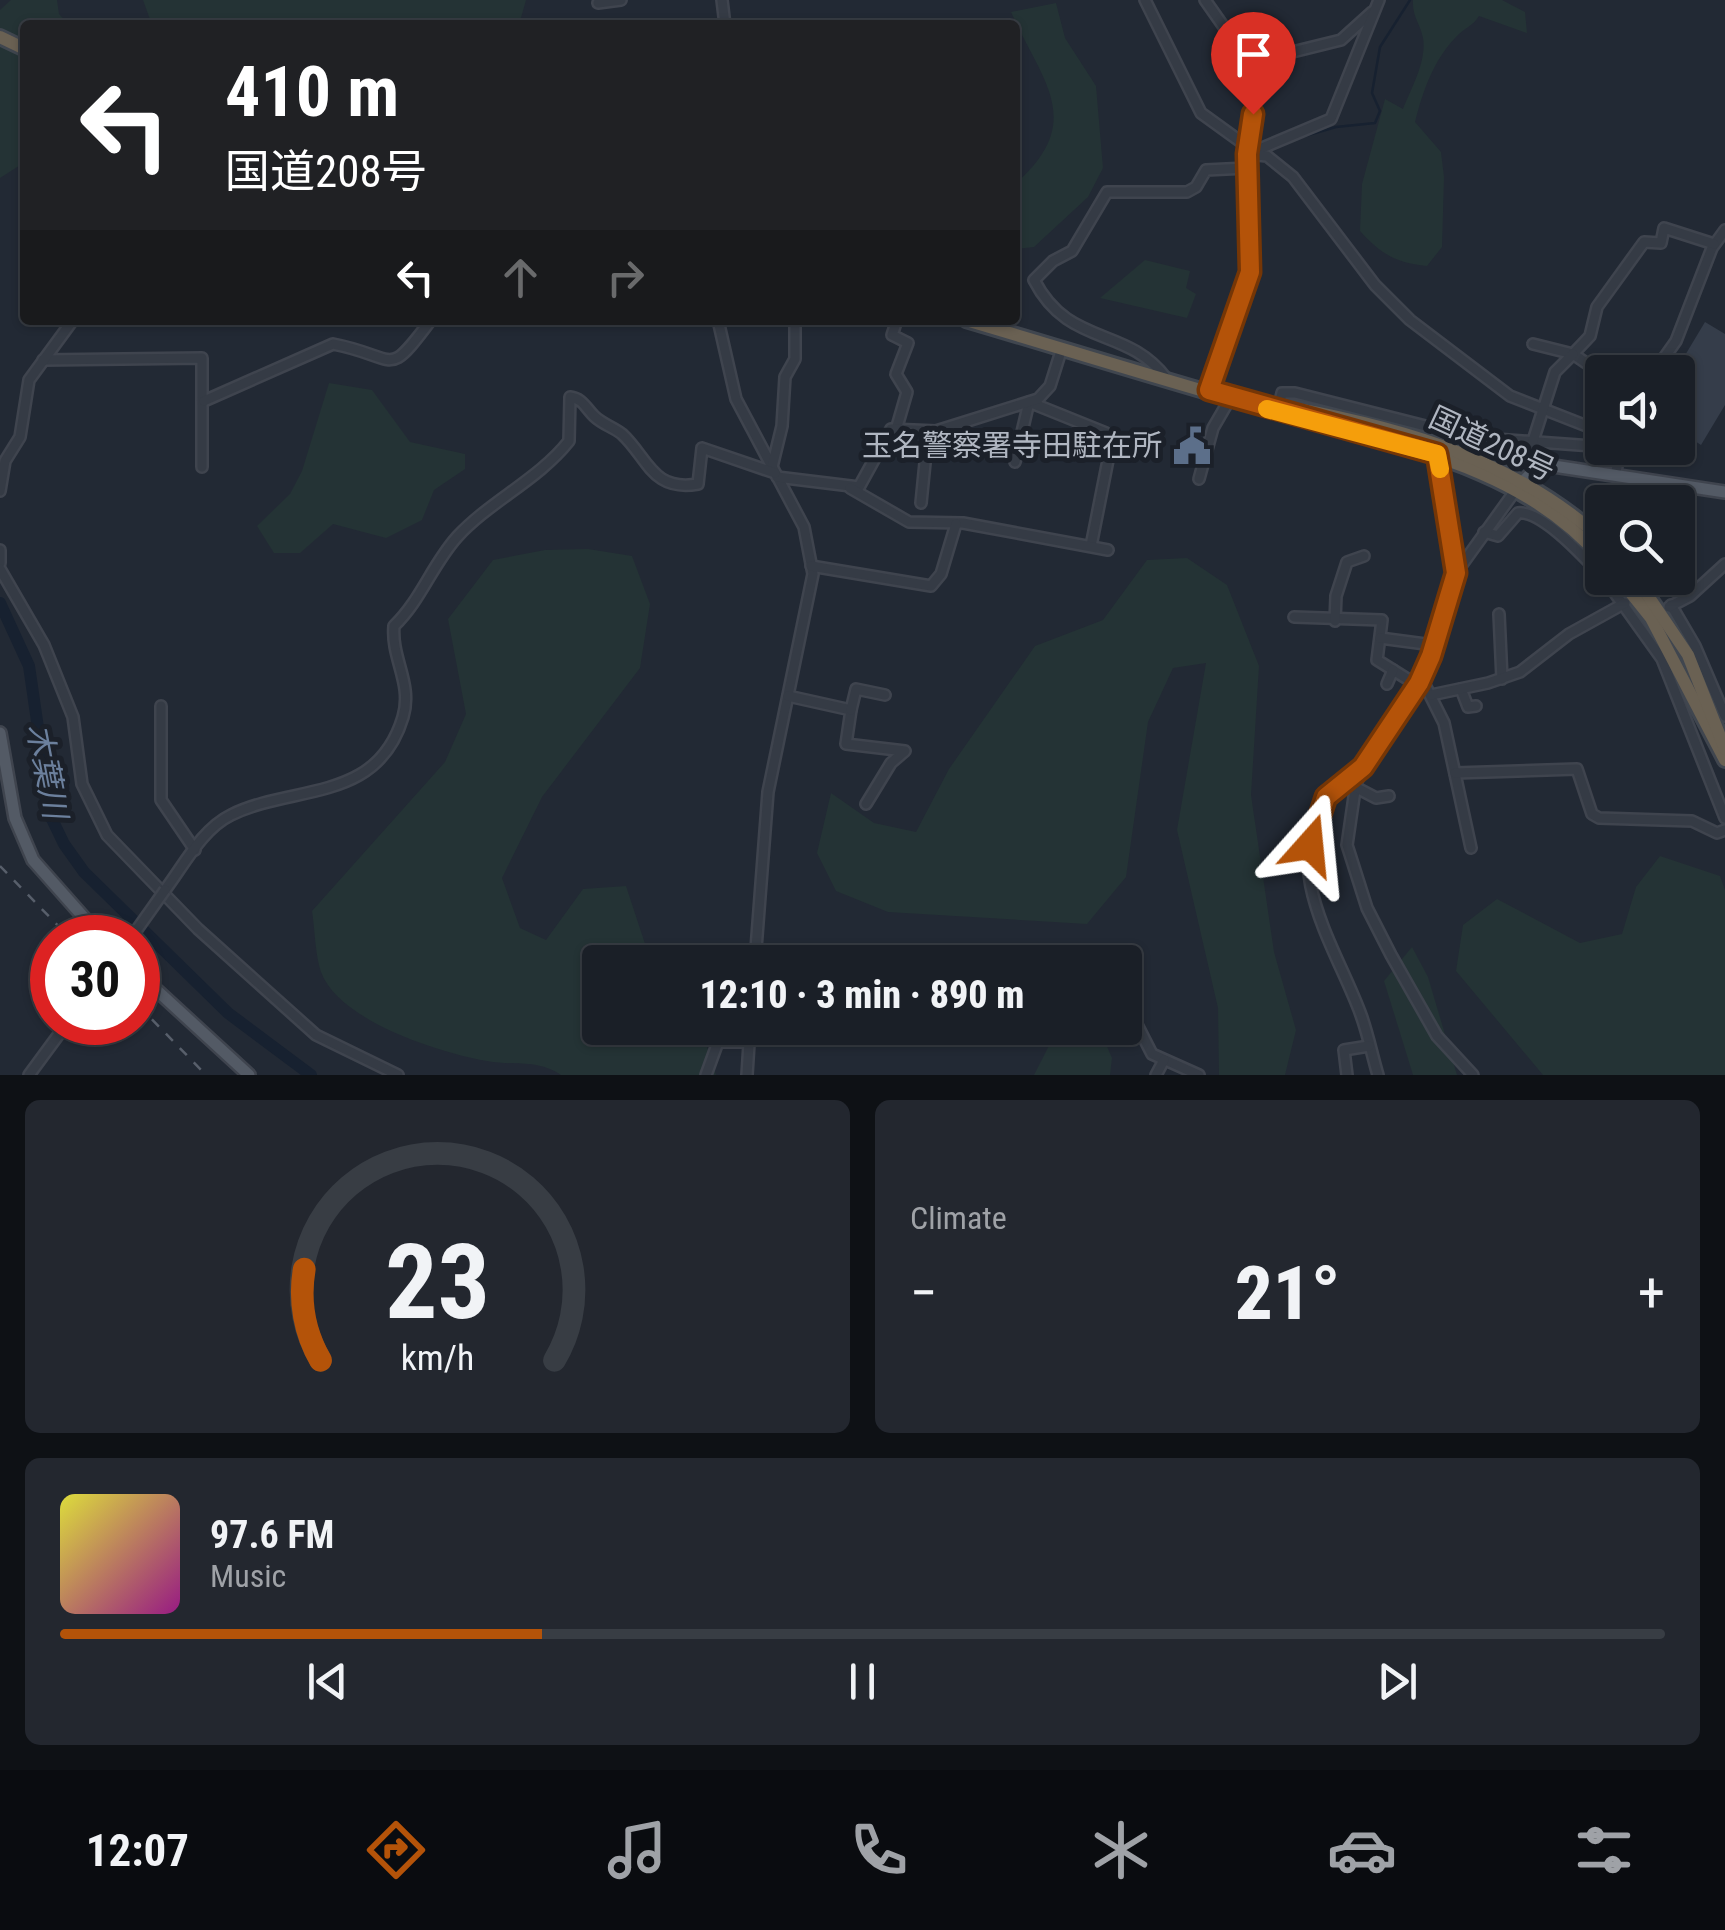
<!DOCTYPE html>
<meta charset="utf-8">
<style>
:root{--surface:#1a1f27;--page:#23272f;--text:#f1f3f6;--muted:#9fa2a7;--line:#383d44;--accent:#b45309}
body{margin:0;font-family:"Roboto Condensed","Noto Sans JP",sans-serif;background:var(--page);color:var(--text);height:100vh;display:flex;flex-direction:column;font-size:38px;white-space:nowrap}
*{box-sizing:border-box;margin:0}
p{font-size:32px;color:var(--muted)}
.icon{flex:none;width:55px;height:55px;fill:none;stroke:currentColor;stroke-width:2;stroke-linecap:round;stroke-linejoin:round}
.map{position:relative;height:1075px;overflow:hidden}
.side{display:flex;flex-direction:column;gap:25px;padding:25px;background:#0e1115;flex:1}
.side>*{flex:none}
.top-card{position:absolute;left:20px;top:20px;width:1000px;height:305px;border-radius:10px;box-shadow:0 2px 8px #0004,0 0 0 2px var(--line);background:#202124;color:#fff;overflow:hidden}
.controls{position:absolute;left:1585px;top:355px;display:grid;gap:20px}
.controls a{display:grid;place-items:center;width:110px;height:110px;border-radius:10px;background:var(--surface);box-shadow:0 2px 8px #0004,0 0 0 2px var(--line);font-size:50px}
.speed{position:absolute;left:30px;top:915px;display:flex;gap:20px;font-size:50px;font-weight:700;text-align:center}
.speed>*{display:grid;place-content:center;width:130px;height:130px;border-radius:50%;background:var(--surface);box-shadow:0 2px 8px #0004,0 0 0 2px var(--line);line-height:1}
.speed .limit{border:15px solid #d22;background:#fff;color:#111}
.pin{position:absolute;display:grid;place-items:center;width:85px;height:85px;color:#fff;margin:-102px -42px;border-radius:50% 50% 50% 0;rotate:-45deg;box-shadow:0 0 10px #0007}
.pin .icon{rotate:45deg}
.me{position:absolute;width:110px;margin:-55px;rotate:18deg;stroke-linejoin:round;filter:drop-shadow(0 0 8px #0008)}
.turn{display:flex;align-items:center;gap:35px;height:210px;padding:0 40px;font-size:45px}
.turn .icon{width:130px;height:130px;stroke-width:2.5}
.turn b{display:block;font-size:70px;line-height:85px}
.lanes{display:flex;align-items:center;height:95px;padding:0 40px;background:#0003;justify-content:center;gap:50px;direction:ltr}
.lanes .off{opacity:.35}
.big{font-size:75px;font-weight:800;line-height:1.1}
.side .tile{flex:1;display:flex;flex-direction:column;justify-content:center;gap:15px;min-width:0;padding:0 35px;border-radius:15px;background:var(--page)}
.side .dial{align-items:center;gap:0}
.dial svg{height:260px;overflow:visible;fill:none;stroke:var(--line);stroke-width:7;stroke-linecap:round;text-anchor:middle}
.dial text{fill:var(--text);stroke:none}
.song{display:flex;align-items:center;gap:30px}
.cover{width:120px;height:120px;border-radius:15px;background:linear-gradient(135deg,hsl(60 70% 55%),hsl(310 70% 35%))}
.played{height:10px;border-radius:5px;background:linear-gradient(90deg,var(--accent) 30%,var(--line) 30%)}
.keys{display:flex;justify-content:space-around;direction:ltr}
.heat{display:flex;justify-content:space-between;align-items:center;font-size:55px;direction:ltr}
.side .tiles{flex:1;display:grid;gap:25px;grid-template-columns:1fr 1fr}
.tile:last-child{grid-column:span 2}
.trip{position:absolute;left:582px;top:945px;width:560px;height:100px;border-radius:10px;background:var(--surface);box-shadow:0 2px 8px #0004,0 0 0 2px var(--line);font-weight:800;line-height:100px;text-align:center}
.tabs{display:flex;height:160px;justify-content:space-around;align-items:center;background:#0a0c10;color:var(--muted)}
.tabs .icon{width:70px;height:70px}
.tabs .selected{color:var(--accent)}
.tabs b{font-size:45px;color:var(--text)}
.map>svg:first-child{display:block}
.green{fill:#243335}
.lines{fill:none;stroke-linecap:round;stroke-linejoin:round}
.stream{stroke:#172130;stroke-width:2.5}
.river{stroke:#172130;stroke-width:12}
.building{fill:#353d4a}
.minor-casing{stroke:#3f444e;stroke-width:14}
.major-casing{stroke:#3f444e;stroke-width:16}
.highway-casing{stroke:#40464f;stroke-width:18}
.minor{stroke:#353b45;stroke-width:9}
.major{stroke:#535a65;stroke-width:11}
.highway{stroke:#6a6153;stroke-width:12}
.rail{stroke:#585f6b;stroke-width:2.5;stroke-dasharray:10 10;stroke-linecap:butt}
.minor-bridge-casing{stroke:#3f444e;stroke-width:14;stroke-linecap:butt}
.minor-bridge{stroke:#353b45;stroke-width:9}
.route-casing{stroke:#753606;stroke-width:25}
.route{stroke:#b45309;stroke-width:18}
.slow{stroke:#f59e0b;stroke-width:18}
.labels{text-anchor:middle;stroke-width:10;stroke-linejoin:round;paint-order:stroke}
.street-label{font-size:30px;fill:#b0b6c1;stroke:#1b2029}
.poi-label{font-size:30px;fill:#b0b6c1;stroke:#1b2029;text-anchor:end}
.water-label{font-size:32px;font-style:italic;fill:#6c809d;stroke:#1b2029}
</style>
<div class="map">
<svg width="1725" height="1075" viewBox="0 0 1725 1075">
<rect width="100%" height="100%" fill="#222934"/>
<g class="green">
<path d="M11,0H57L59,14L69,25H25V162L0,178V10Z"/>
<path d="M143,0H526L519,25H152Z"/>
<path d="M1413,0H1502L1525,12L1527,33L1479,16C1472,27 1464,28 1456,37C1433,61 1423,91 1415,122L1441,152L1444,177L1442,247L1427,266C1396,263 1381,254 1360,231L1362,184L1385,99L1403,109C1411,89 1427,61 1423,38C1420,23 1412,17 1413,0Z"/>
<path d="M1056,3L1065,38L1096,86L1103,168L1088,197L1034,247L1015,249V184C1087,121 1042,82 1011,12Z"/>
<path d="M1145,260L1190,271L1186,288L1196,294L1187,318L1100,298Z"/>
<path d="M329,383L372,390L410,442L465,454V469L434,490L422,520L386,538L333,524L300,553H274L257,526L290,494L302,471Z"/>
<path d="M588,549L632,556L650,604L640,668L542,797L502,878L520,928L546,940L583,889L626,886L651,962H600V1028H701L716,1075H561C537,1059 515,1066 487,1061C440,1053 339,1021 321,972C315,954 315,930 312,911L445,762L466,714L448,619L493,560L545,550Z"/>
<path d="M1187,558L1227,585L1259,666L1251,795L1274,952L1296,1030L1285,1075H1219L1218,1008L1177,830L1206,663L1173,668L1148,722L1126,877L1087,924L888,912L836,891L817,853L831,793L874,823L916,832L949,769L1035,646L1103,620L1147,560Z"/>
<path d="M1660,856L1720,876L1725,890V1075H1543L1456,971L1463,925L1497,899L1580,943L1622,934L1636,887Z"/>
<path d="M1412,947L1428,977L1457,1075H1413L1384,981Z"/>
<path d="M1058,1028H1099L1112,1058L1110,1075H1034Z"/>
</g>
<g class="lines">
<path class="stream" d="M1291,140L1336,127L1375,123L1380,111L1372,93L1380,47L1410,0"/>
<path class="river" d="M0,603L29,666L51,817L64,844L84,872L228,1013L311,1075"/>
</g>
<path class="building" d="M1705,322L1725,334V405L1701,445L1678,430L1675,372Z"/>
<g class="lines">
<g class="minor-casing">
<g id="minor">
<path d="M722,0L725,25"/>
<path d="M1145,0L1201,113L1248,147L1250,272L1209,390"/>
<path d="M1205,0L1231,37L1260,60L1341,40L1372,12"/>
<path d="M598,3L621,0"/>
<path d="M1248,148L1260,60"/>
<path d="M1255,151L1331,119L1379,0"/>
<path d="M1247,154L1267,156L1293,177L1375,285L1410,320L1510,396L1602,432"/>
<path d="M718,320L736,399L804,527L813,574L768,792L755,962"/>
<path d="M1533,344L1573,354"/>
<path d="M43,360L202,358V467"/>
<path d="M1654,372L1676,341L1712,248L1725,230"/>
<path d="M1602,374L1573,354L1590,336L1597,307L1644,242L1661,243L1664,228L1714,244"/>
<path d="M1166,378C1126,325 1069,348 1034,280L1053,261L1072,251L1107,192H1187L1196,187L1206,170L1247,168"/>
<path d="M204,401L333,344C400,357 385,381 431,320"/>
<path d="M1279,406L1282,393H1295L1469,437L1620,448"/>
<path d="M896,430L907,392L896,374L908,343L892,335L897,320"/>
<path d="M1532,444L1555,372L1573,354"/>
<path d="M1438,456L1456,573L1419,683L1384,732L1356,783L1347,845L1367,908L1391,955L1437,1036L1473,1075"/>
<path d="M1015,462L1029,402L1106,433L1110,450L1091,546"/>
<path d="M772,467L782,426L785,377L795,359V320"/>
<path d="M1616,472L1620,448"/>
<path d="M777,477L859,487L891,429L936,431L1038,399L1050,386L1062,348"/>
<path d="M1199,479L1213,428L1231,397"/>
<path d="M850,488L909,522L963,523L1108,550"/>
<path d="M0,491L5,461L20,437L29,380L73,320"/>
<path d="M921,503L928,433"/>
<path d="M1484,532L1498,536L1518,513C1542,510 1585,558 1602,576"/>
<path d="M0,550V563"/>
<path d="M811,566L931,586L941,574L956,524"/>
<path d="M0,569L44,645L73,717L82,784L107,835L198,929L316,1035L398,1075"/>
<path d="M1456,573L1515,491"/>
<path d="M1604,578L1662,659L1725,818"/>
<path d="M1671,605L1695,646L1725,716"/>
<path d="M1669,607L1690,596L1725,564"/>
<path d="M1499,614L1502,679"/>
<path d="M1294,617L1382,620L1377,660L1417,685"/>
<path d="M1335,621L1336,596L1347,562L1364,556"/>
<path d="M1380,638L1433,645"/>
<path d="M1421,677L1444,723L1471,848"/>
<path d="M1387,684L1393,670"/>
<path d="M1461,689L1468,707L1476,706"/>
<path d="M1431,695L1488,683L1520,672L1569,634L1625,603"/>
<path d="M788,696L851,710L846,744L905,751L891,763L866,804"/>
<path d="M161,706V800L195,850"/>
<path d="M851,710L856,689L885,695"/>
<path d="M1360,769C1349,778 1332,788 1324,800C1280,871 1337,949 1361,1015C1368,1034 1372,1055 1378,1075"/>
<path d="M1455,773L1577,769L1592,814L1599,818L1692,821L1717,833L1725,830"/>
<path d="M1355,787L1376,798L1389,796"/>
<path d="M165,890C184,865 202,829 231,815C293,784 377,804 403,717C413,683 391,659 394,626C421,600 432,565 457,537C490,501 538,480 569,441L570,397C583,399 585,407 594,416C602,424 613,427 622,434C648,458 652,492 698,484L702,448L775,473"/>
<path d="M1125,1001L1152,1054L1199,1075"/>
<path d="M29,1075L68,1022"/>
<path d="M706,1075L718,1042H749"/>
<path d="M747,1075L750,1028"/>
<path d="M1156,1075L1164,1060"/>
<path d="M1347,1075L1344,1050L1369,1046"/>
</g>
</g>
<g class="major-casing">
<g id="major">
<path d="M1516,489L1533,471L1547,465L1725,492"/>
<path d="M0,733L15,818L33,860L102,938"/>
<path d="M138,973L249,1075"/>
</g>
</g>
<g class="highway-casing">
<g id="highway">
<path d="M0,37L25,49"/>
<path d="M966,320C1071,351 1176,384 1281,413C1396,446 1519,463 1602,559"/>
<path d="M1292,408C1408,429 1512,460 1602,539"/>
<path d="M1619,578L1651,618L1725,760"/>
<path d="M1636,578L1688,655L1725,749"/>
</g>
</g>
<use href="#minor" class="minor"/>
<use href="#major" class="major"/>
<use href="#highway" class="highway"/>
<g class="rail">
<path d="M0,866L70,938"/>
<path d="M138,1005L206,1075"/>
</g>
<g class="minor-bridge-casing">
<path id="minor-bridge" d="M131,938L165,890"/>
</g>
<use href="#minor-bridge" class="minor-bridge"/>
</g>
<g class="lines">
<g class="route-casing">
<path id="route" d="M1253,114L1247,154L1250,272L1209,390L1437,454L1456,573L1431,656L1419,683L1363,767L1326,797L1310,845"/>
</g>
<use href="#route" class="route"/>
<path class="slow" d="M1267,409L1437,454L1440,469"/>
</g>
<defs>
<g id="civic-bare" transform="scale(3)"><path d="M-.6-6.5H3V-4.5H.6V-3L4-1V1h2V6H-6V1h2V-1L-.6-3ZM-1.2 2.5V6h2.4V2.5Z" fill="#5c6f8a" stroke="#1b2029" stroke-width="2.5" paint-order="stroke"/></g>
</defs>
<g fill-rule="evenodd">
<use href="#civic-bare" x="1192" y="446"/>
</g>
<g class="labels">
<g class="street-label">
<text transform="translate(1492 444) rotate(25)" y="10">国道208号</text>
</g>
<g class="poi-label">
<text x="1162" y="456">玉名警察署寺田駐在所</text>
</g>
<g class="water-label">
<text transform="translate(47 771) rotate(79)" y="11">木葉川</text>
</g>
</g>
</svg>
<div class="controls">
<a><svg class="icon" aria-label="sound" viewBox="0 0 24 24"><path d="M4 9h4l5-4v14l-5-4H4zM17 9q2 3 0 6"/></svg></a>
<a><svg class="icon" aria-label="search" viewBox="0 0 24 24"><circle cx="10" cy="10" r="6"/><path d="M15 15l6 6"/></svg></a>
</div>
<div class="speed"><div class="limit">30</div></div>
<div class="pin" style="left:1253px;top:114px;background:#d93025"><svg class="icon" aria-label="arrive" viewBox="0 0 24 24"><path d="M6 21V4h12l-3 4 3 4H6"/></svg></div>
<svg class="me" style="left:1310px;top:845px" viewBox="-20 -20 40 40"><path d="M0-17L14 15 0 8-14 15z" fill="#b45309" stroke="#fff" stroke-width="4"/></svg>
<div class="trip">12:10 · 3 min · 890 m</div>
<div class="top-card">
<div class="turn"><svg class="icon" aria-label="left" viewBox="0 0 24 24"><path d="M17 20v-9H6M10 6l-5 5 5 5"/></svg><div><b>410 m</b>国道208号</div></div>
<div class="lanes"><svg class="icon" aria-label="left" viewBox="0 0 24 24"><path d="M17 20v-9H6M10 6l-5 5 5 5"/></svg><svg class="icon off" aria-label="ahead" viewBox="0 0 24 24"><path d="M12 20V5M6 11l6-6 6 6"/></svg><svg class="icon off" aria-label="right" viewBox="0 0 24 24"><path d="M7 20v-9h11M14 6l5 5-5 5"/></svg></div>
</div>
</div>
<section class="side">
<div class="tiles">
<div class="tile dial"><svg viewBox="0 0 100 80">
<path d="M14 69A42 42 0 1 1 86 69"/>
<path d="M14 69A42 42 0 0 1 9 41" stroke="#b45309"/>
<text x="50" y="56" font-size="32" font-weight="700">23</text>
<text x="50" y="72" font-size="11">km/h</text>
</svg></div>
<div class="tile"><p>Climate</p>
<div class="heat"><a>−</a><b class="big">21°</b><a>+</a></div>
</div>
<div class="tile">
<div class="song"><i class="cover"></i><div><b>97.6 FM</b><p>Music</p></div></div>
<div class="played"></div>
<div class="keys"><svg class="icon" aria-label="previous" viewBox="0 0 24 24"><path d="M18 5L8 12l10 7zM5 5v14"/></svg><svg class="icon" aria-label="pause" viewBox="0 0 24 24"><path d="M8 5v14M16 5v14"/></svg><svg class="icon" aria-label="next" viewBox="0 0 24 24"><path d="M6 5l10 7-10 7zM19 5v14"/></svg></div>
</div>
</div>
</section>
<nav class="tabs">
<b>12:07</b>
<svg class="icon selected" aria-label="directions" viewBox="0 0 24 24"><path d="M12 3l9 9-9 9-9-9zM9 14v-3h6M13 9l2 2-2 2"/></svg>
<svg class="icon" aria-label="music" viewBox="0 0 24 24"><path d="M9 18V5l10-2v13"/><circle cx="6" cy="18" r="3"/><circle cx="16" cy="16" r="3"/></svg>
<svg class="icon" aria-label="phone" viewBox="0 0 24 24"><path d="M5 4h4l2 5-3 2q2 4 5 5l2-3 5 2v4C11 20 4 13 5 4z"/></svg>
<svg class="icon" aria-label="climate" viewBox="0 0 24 24"><path d="M12 3v18M4 7l16 10M4 17L20 7"/></svg>
<svg class="icon" aria-label="car" viewBox="0 0 24 24"><path d="M5 17H2v-5l4-1 3-4h7l3 4 3 1v5h-3M9 17h6M6 11h13"/><circle cx="7" cy="17" r="2"/><circle cx="17" cy="17" r="2"/></svg>
<svg class="icon" aria-label="filters" viewBox="0 0 24 24"><path d="M4 7h16M4 17h16"/><circle cx="9" cy="7" r="2"/><circle cx="15" cy="17" r="2"/></svg>
</nav>
